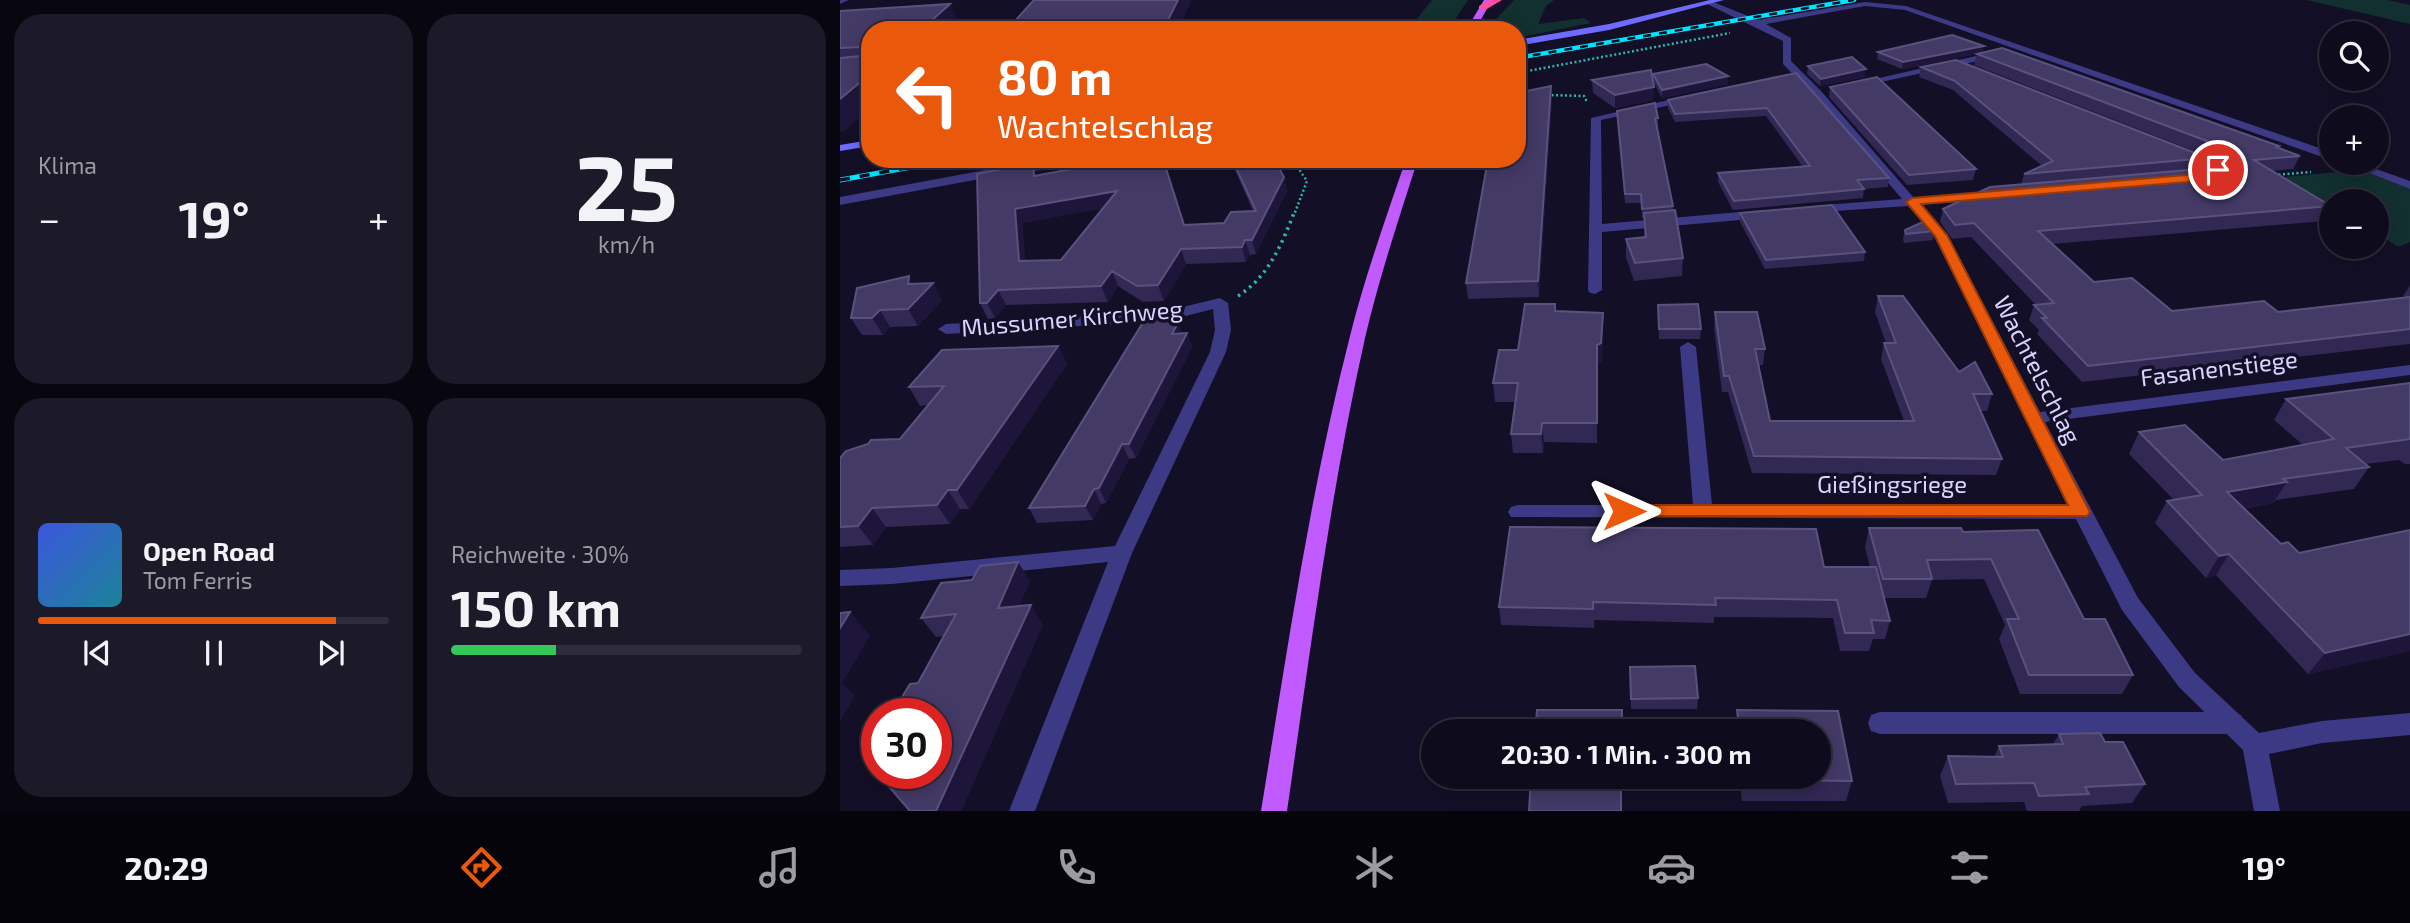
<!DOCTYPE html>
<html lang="de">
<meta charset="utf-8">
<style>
:root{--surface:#0e0b1c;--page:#1c1929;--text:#f1f3f6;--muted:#9b9ba3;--line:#2e2b3b;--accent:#ea580c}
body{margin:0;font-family:"Exo 2",sans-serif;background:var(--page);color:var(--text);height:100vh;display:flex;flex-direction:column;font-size:26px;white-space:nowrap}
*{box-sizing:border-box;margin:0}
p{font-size:23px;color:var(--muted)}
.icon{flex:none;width:38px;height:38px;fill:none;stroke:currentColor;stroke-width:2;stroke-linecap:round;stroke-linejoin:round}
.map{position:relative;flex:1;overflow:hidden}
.drawer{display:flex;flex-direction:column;gap:14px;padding:14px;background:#08060f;width:840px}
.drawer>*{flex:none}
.banner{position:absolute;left:21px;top:21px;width:665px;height:147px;border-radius:28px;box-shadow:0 4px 18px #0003,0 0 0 2px var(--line);background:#ea580c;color:#fff;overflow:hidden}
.controls{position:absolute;left:1479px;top:21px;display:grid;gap:14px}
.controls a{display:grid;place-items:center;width:70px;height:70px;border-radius:50%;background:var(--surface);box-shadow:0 4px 18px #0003,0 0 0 2px var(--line);font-size:35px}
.speed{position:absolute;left:21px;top:698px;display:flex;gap:14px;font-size:35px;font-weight:700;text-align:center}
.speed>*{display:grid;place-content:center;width:91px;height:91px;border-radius:50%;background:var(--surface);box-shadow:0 4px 18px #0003,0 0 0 2px var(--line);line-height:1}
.speed .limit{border:10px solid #d22;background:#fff;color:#111}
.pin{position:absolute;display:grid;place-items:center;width:60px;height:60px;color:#fff;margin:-30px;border:4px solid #fff;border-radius:50%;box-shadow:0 2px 7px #0007}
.me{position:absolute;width:77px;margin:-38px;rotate:90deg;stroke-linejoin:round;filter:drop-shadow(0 0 5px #0008)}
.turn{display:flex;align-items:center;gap:24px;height:147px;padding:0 21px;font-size:32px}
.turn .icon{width:91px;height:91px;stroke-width:2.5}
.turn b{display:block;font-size:49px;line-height:60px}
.big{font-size:52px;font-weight:700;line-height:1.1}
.drawer .widget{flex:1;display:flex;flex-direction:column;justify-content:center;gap:10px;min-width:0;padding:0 24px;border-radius:28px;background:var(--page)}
.drawer .dial{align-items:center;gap:0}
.dial b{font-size:91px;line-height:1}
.song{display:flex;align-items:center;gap:21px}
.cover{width:84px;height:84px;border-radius:10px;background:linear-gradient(135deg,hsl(230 70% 55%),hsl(190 70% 35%))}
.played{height:7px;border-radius:4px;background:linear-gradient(90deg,var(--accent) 85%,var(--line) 85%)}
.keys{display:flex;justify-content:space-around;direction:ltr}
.heat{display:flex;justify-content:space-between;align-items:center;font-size:38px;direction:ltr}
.charge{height:10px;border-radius:5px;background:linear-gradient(90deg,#34c759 30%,var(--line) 0)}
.drawer .tiles{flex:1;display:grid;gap:14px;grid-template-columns:repeat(2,1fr)}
.trip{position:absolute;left:581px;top:719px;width:410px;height:70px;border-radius:35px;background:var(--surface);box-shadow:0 4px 18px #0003,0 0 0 2px var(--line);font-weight:700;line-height:70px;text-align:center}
.tabs{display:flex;height:112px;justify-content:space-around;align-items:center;background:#06040b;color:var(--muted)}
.tabs .icon{width:49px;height:49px}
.tabs .selected{color:var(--accent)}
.tabs b{font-size:32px;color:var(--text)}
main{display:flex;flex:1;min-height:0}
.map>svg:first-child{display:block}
.green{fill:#12302f}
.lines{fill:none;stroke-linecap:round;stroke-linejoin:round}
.path-far1{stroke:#2fb8b0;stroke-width:2.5;stroke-dasharray:2 2.5;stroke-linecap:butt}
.path{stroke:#2fb8b0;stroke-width:3.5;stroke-dasharray:2.5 4.5;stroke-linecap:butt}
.lane{fill:#3d3a85;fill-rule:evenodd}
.street{fill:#3d3a85;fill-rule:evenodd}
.secondary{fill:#6f6bff;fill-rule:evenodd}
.primary{fill:#c25bff;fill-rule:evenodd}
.highway{fill:#ff4fa3;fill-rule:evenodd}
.rail-far1-casing{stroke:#00e5ff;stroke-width:4.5}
.rail-casing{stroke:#00e5ff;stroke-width:5}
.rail-far1{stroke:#130f26;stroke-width:2.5;stroke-dasharray:8;stroke-linecap:butt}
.rail{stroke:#130f26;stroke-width:3.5;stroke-dasharray:10;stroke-linecap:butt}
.wall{fill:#312854;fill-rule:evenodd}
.shaded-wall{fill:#1d163a}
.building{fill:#433a66;stroke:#5a527e;stroke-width:2;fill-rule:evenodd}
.route{fill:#ea580c;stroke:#983908;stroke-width:2}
.labels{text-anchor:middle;stroke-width:7;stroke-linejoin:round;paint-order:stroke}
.street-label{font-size:24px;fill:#d9d4ff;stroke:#130f26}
</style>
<main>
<section class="drawer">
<div class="tiles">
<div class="widget"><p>Klima</p>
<div class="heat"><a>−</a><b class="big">19°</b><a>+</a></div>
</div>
<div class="widget dial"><b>25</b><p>km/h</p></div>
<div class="widget">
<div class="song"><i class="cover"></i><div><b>Open Road</b><p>Tom Ferris</p></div></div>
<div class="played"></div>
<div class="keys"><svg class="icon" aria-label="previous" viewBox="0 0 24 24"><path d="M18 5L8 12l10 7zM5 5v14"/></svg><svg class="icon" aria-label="pause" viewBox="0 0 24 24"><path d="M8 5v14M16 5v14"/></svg><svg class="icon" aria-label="next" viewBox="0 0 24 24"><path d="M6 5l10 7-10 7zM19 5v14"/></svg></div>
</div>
<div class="widget"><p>Reichweite · 30%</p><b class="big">150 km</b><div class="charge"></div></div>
</div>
</section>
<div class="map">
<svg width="1570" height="811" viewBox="0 0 1570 811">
<rect width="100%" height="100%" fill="#130f26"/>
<g class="green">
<path d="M592,0H628L608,30H568Z"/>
<path d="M674,0H714L706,6L698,24L744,18L751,23L677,38V30H650L653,22Z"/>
<path d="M1466,0H1548L1570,5V24Z"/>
<path d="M1520,170L1570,189V242L1558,247L1537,233L1536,201H1491V205L1444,177Z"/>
</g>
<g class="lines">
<g class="path-far1">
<path d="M677,73L890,33"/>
<path d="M707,95L744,96L747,102"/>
<path d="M452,159L467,181L454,215"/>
<path d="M1434,175L1471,172"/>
</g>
<path class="path" d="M398,296C428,277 441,246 454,213"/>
<path class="lane" d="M1040,712H1392L1401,715L1404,723L1401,731L1392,734H1040L1031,731L1028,723L1031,715Z"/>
<g class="street">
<path d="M0,0H9L0,4Z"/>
<path d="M868,0L918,20L1025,2L1066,6L1491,152V160L1065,10L1025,6L926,24L951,38V61L981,91L1074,198L1157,192V198L1153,199L1081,205L1107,235L1200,412L1570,365V375L1205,422L1298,598L1355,673L1419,733L1482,721L1570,713V735L1482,743L1429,754L1440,811H1414L1403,750L1339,687L1282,610L1236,519L671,517L668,512L671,507L678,505H853L840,347L848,342L856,347L872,505H1229L1094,236L1068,206L966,213V207L971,206L1062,199L973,95L943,64V41L867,4Z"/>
<path d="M446,21L449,26L417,30L418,28Z"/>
<path d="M1158,51L1161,52V56L1018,87L1013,84Z"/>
<path d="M850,95L855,98L854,100L761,120L762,224L923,210L930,214L923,218L762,232V290L755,294L750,293L748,290L751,118Z"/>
<path d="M1341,152H1349L1382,167L1383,174L1377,178L1358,180V174L1372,171L1341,156Z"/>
<path d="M237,159H283L277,163L172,173L0,205V197L172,165Z"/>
<path d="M1503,163H1519L1570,181V189Z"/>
<path d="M380,298L388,303L391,330L386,352L292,553L195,811H169L268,562L52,584L0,586V570L52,568L275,546L370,352L375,330L373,309L326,321L106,334L98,329L106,324L326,311Z"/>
</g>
<g class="secondary">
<path d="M870,0H884L769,30L677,46V40L769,24Z"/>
<path d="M30,140V146L0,151V145Z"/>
</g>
<g class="primary">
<path d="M644,0H652L635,30H626Z"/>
<path d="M566,159H578C559,218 539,278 525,338C490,494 470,653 447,811H421C447,652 470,492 510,336C525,276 546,218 566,159Z"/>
</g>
<path class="highway" d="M650,0H662L645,10H639V6Z"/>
<g class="rail-far1-casing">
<path id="rail-far1" d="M677,58L1014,0"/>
</g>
<g class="rail-casing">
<path id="rail" d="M0,180L115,159"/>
</g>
<use href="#rail-far1" class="rail-far1"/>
<use href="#rail" class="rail"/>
</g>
<g class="wall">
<path d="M0,11L119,25L114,30H30L6,130L0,131Z"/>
<path d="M1144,46L1142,52L1438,148L1460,156L1453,169L1433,171L1491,206L1484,221L1212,244L1254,282L1332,311L1438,312L1566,298L1563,296L1570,285V344L1242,382L1197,334L1199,330L1189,320L1194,305H1196L1131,237L1112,239L1100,222L1103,209L1181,185L1184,174L1202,166L1113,90L1079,77L1081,67L1368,158L1364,169L1383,167V165L1367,156L1134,65L1137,54L1062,69L1037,59L1038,52Z"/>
<path d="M968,66L1025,77L980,86L967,74Z"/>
<path d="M956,73L1049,178L1048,187L1024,189L1023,198L893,210L878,182V173L963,167L926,116L835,122L828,108V100Z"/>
<path d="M813,74L888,76V84L822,98L813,81Z"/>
<path d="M752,80L813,100L775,108L753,93Z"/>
<path d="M687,85L688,91L712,99L699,297L628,299L626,283Z"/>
<path d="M990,87L1136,169L1133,180L1067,185L989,97Z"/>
<path d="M777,111L818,118V126H817L833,206V211L843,258L842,276L794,281L786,257V239L804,237V218H802L801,203H785Z"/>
<path d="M390,159H434L444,177L447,191L416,254L410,255L406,262L346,264L324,301L303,302L278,286L268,302L166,305L155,318L148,319L140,303L198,175L279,161L344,225L384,223L413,211ZM263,208L221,260L185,261L182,223Z"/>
<path d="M900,213L1025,252L1024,261L925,269L900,222Z"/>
<path d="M1065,230L1095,231L1093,240L1064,243L1063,239Z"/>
<path d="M73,284L102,300L78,326L50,327L43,335H22L11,318Z"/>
<path d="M1038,296L1119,372L1152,394L1147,411H1140L1162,459L1156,475L912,473L888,392H882L874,328L875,312L925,349L923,365H919L930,421H1064L1041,359L1044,343H1046L1035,312Z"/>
<path d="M715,304L716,311L763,313L762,361L757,364V443L704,442L703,453H673L671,434L675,402H655L653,383L678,350Z"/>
<path d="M818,305L861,329L860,339H819Z"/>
<path d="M338,323L342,334L347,333L352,347L296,458L289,459L266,503L261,504L253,520L197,523L189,508Z"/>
<path d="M218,346L227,364L129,509H120L110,524L46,527L33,545L0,547V458L60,439L88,405L80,406L69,387Z"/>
<path d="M1570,383V464H1565L1559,460L1525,464L1529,467L1514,489L1436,500L1433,503L1404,509L1441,544L1459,553L1570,651L1468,674L1376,575L1366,578L1315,523L1327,501L1334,500L1289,454L1299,432L1383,460L1463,445L1434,420L1446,399Z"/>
<path d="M1029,528L1123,532L1244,619L1293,675L1282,694H1180L1159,639L1165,625L1144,579L1092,580L1086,598H1044L1050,621L1045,639H1033L1029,651H1000L993,618L874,617V623L754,620V628L661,625L659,607L984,567H1030L1025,547Z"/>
<path d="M178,562L190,581L179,606L203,624L121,811H70L78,683L104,636L96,637L81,618L132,580Z"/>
<path d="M790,667L858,698L857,709H791Z"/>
<path d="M897,710L998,711L1012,781L1006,801H902L899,777H978V732H895Z"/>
<path d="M1219,734L1265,742L1305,784L1292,803L1242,806L1239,811H1187L1184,802L1108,803L1100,776L1108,756L1154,757L1159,746L1213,744Z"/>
</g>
<g class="shaded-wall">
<path d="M338,0H352L338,30H323Z"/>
<path d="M110,4L119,25L114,30H81Z"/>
<path d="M210,20L214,30H176L173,23Z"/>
<path d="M1144,46L1142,53L1062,69L1063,62Z"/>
<path d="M1026,69L1025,77L980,86L981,79Z"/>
<path d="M30,74V108L6,130L0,131V99Z"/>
<path d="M888,76V84L822,98V90Z"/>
<path d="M711,86L712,99L699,297L698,281Z"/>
<path d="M814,87L813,100L775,108V95Z"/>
<path d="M444,177L447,191L416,254L412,240Z"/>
<path d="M277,191L282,205L182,223L187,276L179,261L175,209Z"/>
<path d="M405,240L410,255L406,262L402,247Z"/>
<path d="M341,249L346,264L324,301L318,285Z"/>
<path d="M272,271L278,286L268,302L261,286Z"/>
<path d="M69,276L78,292L93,283L102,300L78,326L68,309V284Z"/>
<path d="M158,290L166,305L155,318L147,303Z"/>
<path d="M40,310L50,327L43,335L32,318Z"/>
<path d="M763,313L762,361L757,364V443V345Z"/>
<path d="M338,323L343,337L332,334Z"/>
<path d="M347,333L352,347L296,458L289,444Z"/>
<path d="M218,346L227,364L129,509L117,490Z"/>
<path d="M702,423L704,442L703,453L701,434Z"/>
<path d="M282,444L289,459L266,503L259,488Z"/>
<path d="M1447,482L1433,503L1375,514L1387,492Z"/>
<path d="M254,489L261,504L253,520L245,506Z"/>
<path d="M108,490L120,509L110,524L97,505Z"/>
<path d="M32,508L46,527L33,545L18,526Z"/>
<path d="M1389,554L1376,575L1366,578L1379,556Z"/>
<path d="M178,562L190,581L170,627L158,608Z"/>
<path d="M191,605L203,624L121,811H96Z"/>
<path d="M10,612L30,636L2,683L15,696L0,721V628Z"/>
<path d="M1570,634V651L1468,674L1485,653Z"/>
</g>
<g class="building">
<path d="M194,0H338L323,30H202L210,20L173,23Z"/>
<path d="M110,4L81,30H30V74L0,99V58L20,56V47L0,48V11Z"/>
<path d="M1112,35L1144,46L1063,62L1038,52Z"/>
<path d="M1162,48L1439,146L1436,147L1460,156L1414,160L1491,206L1198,231L1254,282L1292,278L1332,311L1424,301L1438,312L1570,297V329L1248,366L1202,318H1207L1194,305L1214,303L1134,223L1115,225L1103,209L1150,187L1383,167L1391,160L1389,152L1372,143L1137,54Z"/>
<path d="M1012,57L1026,69L981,79L968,66Z"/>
<path d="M1116,60L1368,158L1184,174L1213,161L1115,81L1081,67Z"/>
<path d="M866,64L888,76L822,90L813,74Z"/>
<path d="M811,70L814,87L775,95L752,80Z"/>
<path d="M956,73L1049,178L1017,180L1024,189L894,201L878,173L970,166L927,108L835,114L828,100Z"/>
<path d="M1037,77L1136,169L1069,175L990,87Z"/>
<path d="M677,85H687V91L711,86L698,281L626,283L648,159H677Z"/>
<path d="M815,103L818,118H815L833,206L802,209L801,194H785L777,111Z"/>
<path d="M252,159H277L278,161L288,159H323L344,225L384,223L391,212L416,211L392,159H434L444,177L412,240H405L402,247L341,249L318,285L297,286L272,271L261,286L158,290L147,303H140L137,174L193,163L194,176L253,165ZM277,191L221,260L179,261L175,209Z"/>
<path d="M992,205L1025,252L926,260L900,213Z"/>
<path d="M835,210L843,258L795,263L786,239L806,237L804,213Z"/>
<path d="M1087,220L1095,231L1066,234L1065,230Z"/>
<path d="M69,276L68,284L93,283L68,309L40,310L32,318H11L17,288Z"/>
<path d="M1038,296H1063L1119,372L1135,362L1152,394H1133L1162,459L914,456L889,376H884L875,312H917L925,349H915L930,421H1074L1044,343H1056Z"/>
<path d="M685,304H715V311L763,313L761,343L757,345V423H702L701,434H671L678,383H653L659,350H678Z"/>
<path d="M858,304L861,329H819L818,305Z"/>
<path d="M320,310L338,323L332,334L347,333L289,444H282L259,488L254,489L245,506L189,508L310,311Z"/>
<path d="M218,346L117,490H108L97,505L32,508L18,526L0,527V458L6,451L28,444L31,440L60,439L104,386L69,387L102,350Z"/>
<path d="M1570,383V439L1506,448L1529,467L1443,479L1447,482L1387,492L1441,544L1448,542L1459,553L1570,530V634L1485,653L1389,554L1379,556L1327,501L1362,495L1299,432L1345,425L1383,460L1494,439L1446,399Z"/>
<path d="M670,527L976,529L984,567H1036L1050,621L1031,620L1034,633H1005L997,600L875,598L876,605L753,602V609L659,607Z"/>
<path d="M1029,528H1121L1123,532L1198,530L1244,619H1265L1293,675H1189L1167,619H1179L1151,559L1087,560L1092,579H1043Z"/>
<path d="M178,562L158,608L191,605L96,811H70L38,774H96V714H52L70,684L78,683L116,614L81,618L101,583L132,580L140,566Z"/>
<path d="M10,612L0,628V613Z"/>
<path d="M855,666L858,698L791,699L790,667Z"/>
<path d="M697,710H782V732H695Z"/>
<path d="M897,710L998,711L1012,781L905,780V777H978V732H900Z"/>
<path d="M1260,733L1265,742H1283L1305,784L1245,787L1249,794L1199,796L1194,783L1116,784L1108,756L1163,757L1159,746L1223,744L1219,734Z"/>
<path d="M37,762V772L33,768Z"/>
<path d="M691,777H781V811H689Z"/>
</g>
<path class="route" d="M1378,167L1383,170L1380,176L1347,182L1081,204L1107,235L1250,512L1247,516H778L775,511L778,507L784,505H1228L1095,236L1066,202L1072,198L1347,175L1372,172Z"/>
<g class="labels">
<g class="street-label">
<text transform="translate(232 319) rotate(-5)" y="8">Mussumer Kirchweg</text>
<text transform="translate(1379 369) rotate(-7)" y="8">Fasanenstiege</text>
<text transform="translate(1197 370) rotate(63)" y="8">Wachtelschlag</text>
<text x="1052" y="493">Gießingsriege</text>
</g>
</g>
</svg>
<div class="controls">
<a><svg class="icon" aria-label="search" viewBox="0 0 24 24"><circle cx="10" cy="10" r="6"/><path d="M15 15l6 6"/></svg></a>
<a>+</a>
<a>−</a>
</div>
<div class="speed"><div class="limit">30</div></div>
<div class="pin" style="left:1378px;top:170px;background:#d93025"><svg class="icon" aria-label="arrive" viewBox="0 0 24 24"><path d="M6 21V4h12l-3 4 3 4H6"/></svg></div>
<svg class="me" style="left:784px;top:511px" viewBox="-20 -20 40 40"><path d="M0-17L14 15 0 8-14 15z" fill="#ea580c" stroke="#fff" stroke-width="4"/></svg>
<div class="trip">20:30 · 1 Min. · 300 m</div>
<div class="banner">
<div class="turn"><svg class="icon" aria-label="left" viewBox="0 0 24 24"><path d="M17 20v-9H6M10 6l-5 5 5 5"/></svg><div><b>80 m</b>Wachtelschlag</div></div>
</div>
</div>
</main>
<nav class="tabs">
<b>20:29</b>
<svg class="icon selected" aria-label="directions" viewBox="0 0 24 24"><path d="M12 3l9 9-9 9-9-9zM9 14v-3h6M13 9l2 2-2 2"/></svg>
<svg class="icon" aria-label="music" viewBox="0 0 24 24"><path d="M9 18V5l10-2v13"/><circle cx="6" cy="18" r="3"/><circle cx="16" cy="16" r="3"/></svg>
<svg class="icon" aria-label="phone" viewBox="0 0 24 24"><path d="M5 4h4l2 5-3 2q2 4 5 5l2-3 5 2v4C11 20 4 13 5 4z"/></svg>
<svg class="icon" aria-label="climate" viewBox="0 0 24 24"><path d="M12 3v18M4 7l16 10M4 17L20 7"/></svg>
<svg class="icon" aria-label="car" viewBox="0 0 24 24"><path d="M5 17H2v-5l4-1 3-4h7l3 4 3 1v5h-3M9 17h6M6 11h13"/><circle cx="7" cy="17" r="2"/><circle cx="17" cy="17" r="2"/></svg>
<svg class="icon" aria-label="filters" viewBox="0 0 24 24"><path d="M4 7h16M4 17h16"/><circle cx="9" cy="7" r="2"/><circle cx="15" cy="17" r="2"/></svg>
<b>19°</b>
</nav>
